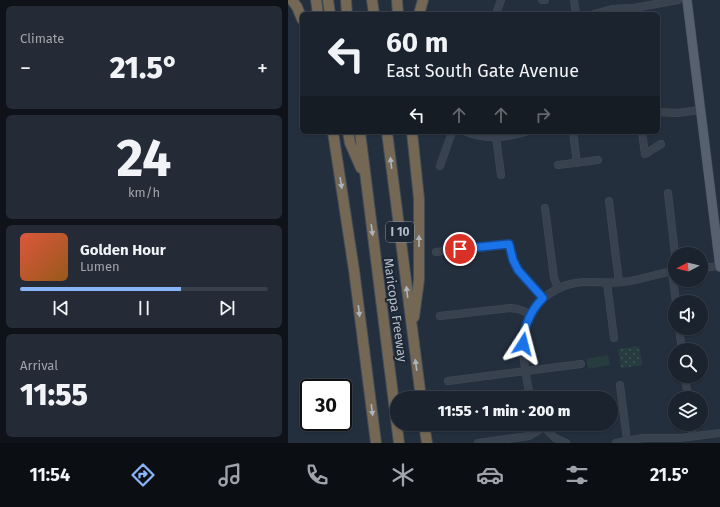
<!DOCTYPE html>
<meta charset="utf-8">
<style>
:root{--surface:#1b232e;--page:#242b36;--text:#f1f3f6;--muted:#a0a4aa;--line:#39404a;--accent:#8ab4f8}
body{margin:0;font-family:"Fira Sans",sans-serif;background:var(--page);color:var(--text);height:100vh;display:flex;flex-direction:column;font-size:15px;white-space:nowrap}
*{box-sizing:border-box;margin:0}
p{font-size:13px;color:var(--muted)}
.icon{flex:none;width:22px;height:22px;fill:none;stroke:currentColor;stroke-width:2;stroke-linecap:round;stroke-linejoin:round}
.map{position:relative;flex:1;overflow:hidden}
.sheet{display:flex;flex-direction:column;gap:6px;padding:6px;background:#0f1319;width:288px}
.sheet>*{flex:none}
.hud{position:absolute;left:12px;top:12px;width:360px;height:122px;border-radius:6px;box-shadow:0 1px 3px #0004,0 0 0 1px var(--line);background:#1b232e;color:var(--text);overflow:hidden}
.needle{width:26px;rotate:263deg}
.fabs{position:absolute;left:380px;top:247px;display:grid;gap:8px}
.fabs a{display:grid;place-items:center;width:40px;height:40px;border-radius:50%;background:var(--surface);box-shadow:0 1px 3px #0004,0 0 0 1px var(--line);font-size:20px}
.speed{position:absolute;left:12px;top:379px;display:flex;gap:8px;font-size:20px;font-weight:700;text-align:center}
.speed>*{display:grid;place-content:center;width:52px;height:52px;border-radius:50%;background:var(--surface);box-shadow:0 1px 3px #0004,0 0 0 1px var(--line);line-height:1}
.speed .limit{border:2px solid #111;border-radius:6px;background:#fff;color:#111}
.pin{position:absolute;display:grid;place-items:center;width:34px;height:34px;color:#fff;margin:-17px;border:2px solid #fff;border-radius:50%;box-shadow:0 1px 4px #0007}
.me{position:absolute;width:44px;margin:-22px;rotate:9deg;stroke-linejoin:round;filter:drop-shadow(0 0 3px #0008)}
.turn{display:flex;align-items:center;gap:14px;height:84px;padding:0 20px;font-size:18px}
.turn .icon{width:52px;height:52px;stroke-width:2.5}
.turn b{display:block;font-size:28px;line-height:34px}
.lanes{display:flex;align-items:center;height:38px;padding:0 20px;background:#0003;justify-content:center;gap:20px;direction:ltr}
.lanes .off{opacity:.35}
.big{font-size:30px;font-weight:800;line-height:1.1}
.sheet .card{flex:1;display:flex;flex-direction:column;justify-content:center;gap:6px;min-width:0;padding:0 14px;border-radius:6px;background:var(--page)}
.sheet .dial{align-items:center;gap:0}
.dial b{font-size:52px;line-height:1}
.song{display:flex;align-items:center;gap:12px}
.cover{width:48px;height:48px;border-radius:6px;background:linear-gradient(135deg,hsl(10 70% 55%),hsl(30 70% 35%))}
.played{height:4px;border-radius:2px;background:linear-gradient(90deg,var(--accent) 65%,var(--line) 65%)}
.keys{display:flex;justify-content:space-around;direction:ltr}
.heat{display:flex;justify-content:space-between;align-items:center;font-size:22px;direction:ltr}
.trip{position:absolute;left:102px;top:391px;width:228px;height:40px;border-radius:20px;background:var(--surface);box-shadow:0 1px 3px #0004,0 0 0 1px var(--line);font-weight:800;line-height:40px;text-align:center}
.menu{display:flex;height:64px;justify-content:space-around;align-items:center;background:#0b0e12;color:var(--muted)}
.menu .icon{width:28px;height:28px}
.menu .current{color:var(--accent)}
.menu b{font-size:18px;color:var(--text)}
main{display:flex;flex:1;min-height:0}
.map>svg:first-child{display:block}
.grass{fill:#263c3f}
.park{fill:url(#park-dots)}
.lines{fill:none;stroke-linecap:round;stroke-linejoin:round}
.minor-casing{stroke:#414a57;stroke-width:8}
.major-casing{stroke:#414a57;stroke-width:10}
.highway-casing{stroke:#434c59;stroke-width:12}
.minor{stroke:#38414e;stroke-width:7}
.major{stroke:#56606e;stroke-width:9}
.highway{stroke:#746855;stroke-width:10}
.oneway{fill:#aeb4bd}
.route-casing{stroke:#114b97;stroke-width:10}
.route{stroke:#1a73e8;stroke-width:7}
.labels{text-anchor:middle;stroke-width:4;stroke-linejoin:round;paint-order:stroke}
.shield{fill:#1d2633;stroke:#878f9c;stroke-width:1}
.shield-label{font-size:12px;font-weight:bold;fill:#b4bcc9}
.street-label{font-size:13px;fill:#b4bcc9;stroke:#1d2633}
</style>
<main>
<section class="sheet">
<div class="card"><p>Climate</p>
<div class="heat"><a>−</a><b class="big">21.5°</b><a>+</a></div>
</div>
<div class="card dial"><b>24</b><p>km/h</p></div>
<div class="card">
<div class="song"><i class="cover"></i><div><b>Golden Hour</b><p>Lumen</p></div></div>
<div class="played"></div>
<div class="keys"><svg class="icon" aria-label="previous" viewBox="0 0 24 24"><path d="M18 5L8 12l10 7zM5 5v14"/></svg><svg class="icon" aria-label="pause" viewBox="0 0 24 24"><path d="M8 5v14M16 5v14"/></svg><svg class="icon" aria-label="next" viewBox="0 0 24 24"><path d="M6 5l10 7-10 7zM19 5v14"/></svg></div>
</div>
<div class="card"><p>Arrival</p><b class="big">11:55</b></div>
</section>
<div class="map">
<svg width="432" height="443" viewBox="0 0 432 443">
<defs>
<pattern id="park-dots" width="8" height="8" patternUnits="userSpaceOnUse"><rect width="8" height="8" fill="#263c3f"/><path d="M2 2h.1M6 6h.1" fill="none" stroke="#435659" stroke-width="1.8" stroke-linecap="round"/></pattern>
</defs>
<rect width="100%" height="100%" fill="#242f3e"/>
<path class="grass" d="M320,355L322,365L300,369L298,359Z"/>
<path class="park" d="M351,346L354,365L333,368L330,349Z"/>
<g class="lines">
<g class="minor-casing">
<g id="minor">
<path d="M254,0H257"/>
<path d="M286,0L288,14"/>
<path d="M208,14L213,0"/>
<path d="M306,14L324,9L346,8L390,0"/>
<path d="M370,112L389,113L412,110"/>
<path d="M178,132C197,139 218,138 237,132"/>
<path d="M285,132L289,163"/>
<path d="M354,132L357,154L373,144"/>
<path d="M208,137L213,175"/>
<path d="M270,165L310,160"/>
<path d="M152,166L164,132"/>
<path d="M380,193L387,254"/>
<path d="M321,201L331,282"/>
<path d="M257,208L266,278L270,288"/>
<path d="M148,252L221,244L225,260L230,270L255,298"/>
<path d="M413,268L432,266"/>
<path d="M384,272L388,302"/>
<path d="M319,283L326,338"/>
<path d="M152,316L222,308L230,309L243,314"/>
<path d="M391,328L394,350"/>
<path d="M397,376L400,398"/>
<path d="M160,381L293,364"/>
<path d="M332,385L339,440"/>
<path d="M242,398C239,380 234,358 235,340C237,311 259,288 287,283C302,280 318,284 333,282C351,281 369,273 387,271"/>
<path d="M253,424L267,438L278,443"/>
<path d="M403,424L405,436"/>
<path d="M190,443L241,436L256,427"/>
<path d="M328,443L355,438H392L432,433"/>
</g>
</g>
<g class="major-casing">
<path id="major" d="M399,0L432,267"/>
</g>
<g class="highway-casing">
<g id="highway">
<path d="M4,0L9,7L14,19"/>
<path d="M28,0L30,14"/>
<path d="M40,0L42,14"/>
<path d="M58,0L59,14"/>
<path d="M84,0L86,14"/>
<path d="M109,0L110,14"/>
<path d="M131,14L135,0"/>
<path d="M45,132L66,270L88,443"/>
<path d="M60,132L62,143L73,168"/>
<path d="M72,132L111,443"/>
<path d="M99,132L133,398"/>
<path d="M124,132L131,199V280L126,317"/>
<path d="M136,424L139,443"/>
</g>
</g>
<use href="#minor" class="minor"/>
<use href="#major" class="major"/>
<use href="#highway" class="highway"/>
</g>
<defs><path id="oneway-solid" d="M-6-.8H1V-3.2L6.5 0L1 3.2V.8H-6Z"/></defs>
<g class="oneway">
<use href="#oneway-solid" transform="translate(103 163) rotate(-97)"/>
<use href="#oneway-solid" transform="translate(53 183) rotate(81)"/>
<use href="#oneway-solid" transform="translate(84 230) rotate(82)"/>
<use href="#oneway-solid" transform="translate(131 241) rotate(-90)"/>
<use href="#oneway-solid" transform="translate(119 292) rotate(-97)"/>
<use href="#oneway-solid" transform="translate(71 311) rotate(83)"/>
<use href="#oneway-solid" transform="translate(128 365) rotate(-98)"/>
<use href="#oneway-solid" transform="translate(84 410) rotate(83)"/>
</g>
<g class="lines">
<g class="route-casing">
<path id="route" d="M172,249L221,244L225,260L230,270L255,298C242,311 236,327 235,344"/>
</g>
<use href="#route" class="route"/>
</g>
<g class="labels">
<rect class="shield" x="98" y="222" width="28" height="20" rx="3"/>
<g class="shield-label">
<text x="112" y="236">I 10</text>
</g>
<g class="street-label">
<text transform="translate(108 310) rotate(82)" y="5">Maricopa Freeway</text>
</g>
</g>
</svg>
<div class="fabs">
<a><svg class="needle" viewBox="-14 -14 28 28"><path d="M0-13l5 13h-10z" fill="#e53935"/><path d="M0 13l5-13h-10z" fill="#a0a4aa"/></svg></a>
<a><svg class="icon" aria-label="sound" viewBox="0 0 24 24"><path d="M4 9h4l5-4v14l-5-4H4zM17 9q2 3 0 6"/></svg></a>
<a><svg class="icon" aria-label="search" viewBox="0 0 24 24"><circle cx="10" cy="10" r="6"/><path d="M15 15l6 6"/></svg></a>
<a><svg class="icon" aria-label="layers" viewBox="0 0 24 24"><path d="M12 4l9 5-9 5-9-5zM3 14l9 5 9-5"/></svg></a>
</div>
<div class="speed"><div class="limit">30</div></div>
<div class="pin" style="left:172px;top:249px;background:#d93025"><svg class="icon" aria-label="arrive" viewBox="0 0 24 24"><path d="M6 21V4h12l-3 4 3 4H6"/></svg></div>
<svg class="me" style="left:235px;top:344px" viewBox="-20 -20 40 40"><path d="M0-17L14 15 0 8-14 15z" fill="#1a73e8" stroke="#fff" stroke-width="4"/></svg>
<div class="trip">11:55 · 1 min · 200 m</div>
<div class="hud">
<div class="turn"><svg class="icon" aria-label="left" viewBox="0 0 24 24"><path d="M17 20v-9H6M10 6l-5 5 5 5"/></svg><div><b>60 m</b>East South Gate Avenue</div></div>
<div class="lanes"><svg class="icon" aria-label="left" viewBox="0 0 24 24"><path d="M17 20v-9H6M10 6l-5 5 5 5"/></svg><svg class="icon off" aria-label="ahead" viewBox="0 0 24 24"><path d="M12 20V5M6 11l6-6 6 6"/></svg><svg class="icon off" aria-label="ahead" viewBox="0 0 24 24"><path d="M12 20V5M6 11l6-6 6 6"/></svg><svg class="icon off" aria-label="right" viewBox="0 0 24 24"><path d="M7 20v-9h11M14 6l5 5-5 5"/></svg></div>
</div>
</div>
</main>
<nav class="menu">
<b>11:54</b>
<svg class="icon current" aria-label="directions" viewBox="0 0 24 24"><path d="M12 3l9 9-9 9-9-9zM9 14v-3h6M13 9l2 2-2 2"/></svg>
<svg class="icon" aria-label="music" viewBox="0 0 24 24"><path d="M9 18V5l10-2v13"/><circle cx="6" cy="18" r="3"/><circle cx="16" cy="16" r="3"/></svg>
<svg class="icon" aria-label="phone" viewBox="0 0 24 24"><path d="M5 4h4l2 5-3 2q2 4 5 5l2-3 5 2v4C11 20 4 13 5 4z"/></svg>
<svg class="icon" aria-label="climate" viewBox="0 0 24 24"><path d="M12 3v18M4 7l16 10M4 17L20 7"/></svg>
<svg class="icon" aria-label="car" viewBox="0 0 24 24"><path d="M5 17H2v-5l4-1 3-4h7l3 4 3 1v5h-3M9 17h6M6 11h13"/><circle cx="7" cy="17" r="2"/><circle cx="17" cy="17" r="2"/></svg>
<svg class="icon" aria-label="filters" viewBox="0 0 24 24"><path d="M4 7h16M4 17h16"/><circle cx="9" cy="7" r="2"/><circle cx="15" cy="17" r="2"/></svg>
<b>21.5°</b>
</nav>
